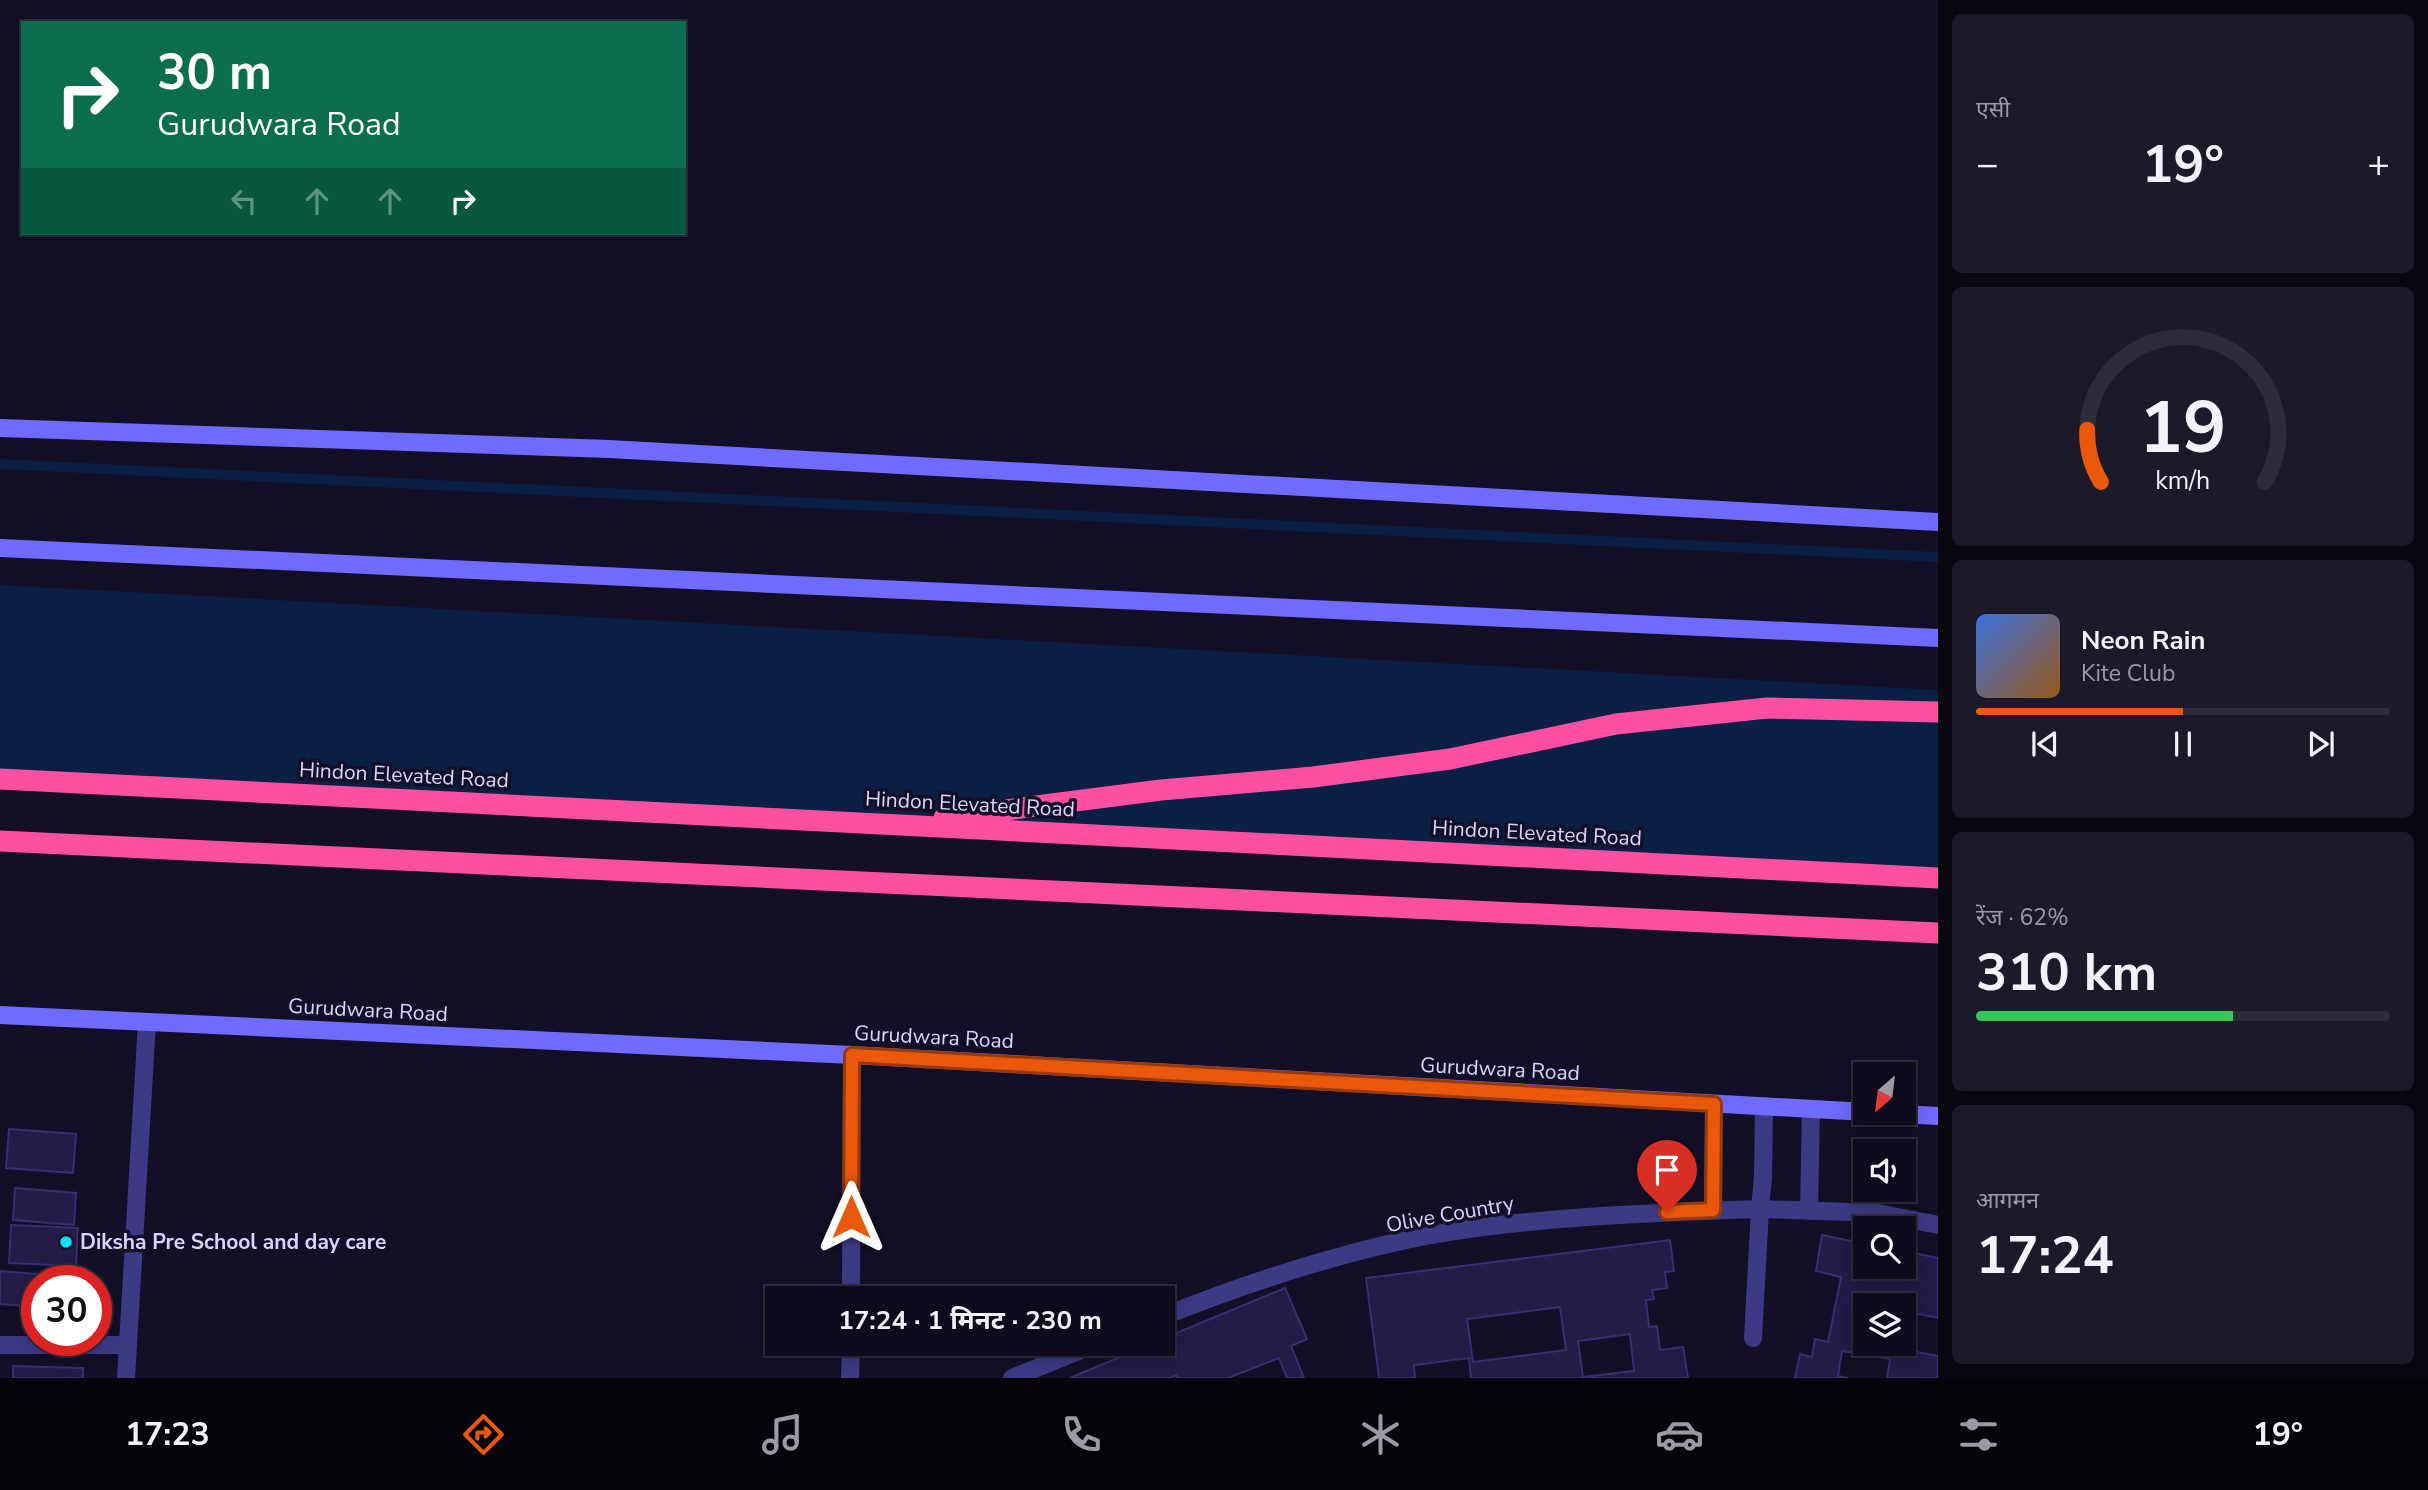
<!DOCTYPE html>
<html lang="hi">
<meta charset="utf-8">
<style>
:root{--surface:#0e0b1c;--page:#1c1929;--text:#f1f3f6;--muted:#9b9ba3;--line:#2e2b3b;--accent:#ea580c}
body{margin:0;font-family:"Nunito Sans","Noto Sans Devanagari",sans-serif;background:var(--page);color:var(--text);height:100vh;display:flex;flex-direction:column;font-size:26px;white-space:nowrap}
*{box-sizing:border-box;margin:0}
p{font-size:23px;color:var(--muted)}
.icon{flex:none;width:38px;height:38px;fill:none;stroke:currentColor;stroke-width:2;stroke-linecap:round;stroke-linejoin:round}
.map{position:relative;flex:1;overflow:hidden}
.panel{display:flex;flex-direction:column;gap:14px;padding:14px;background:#08060f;width:490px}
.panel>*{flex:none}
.top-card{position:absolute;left:21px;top:21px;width:665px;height:214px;border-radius:0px;box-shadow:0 4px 18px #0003,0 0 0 2px var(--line);background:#0b6e4f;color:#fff;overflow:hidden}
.needle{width:46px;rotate:208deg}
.tools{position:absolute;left:1853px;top:1062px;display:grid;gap:14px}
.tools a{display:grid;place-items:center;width:63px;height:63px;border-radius:0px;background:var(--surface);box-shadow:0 4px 18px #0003,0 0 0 2px var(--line);font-size:35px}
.speed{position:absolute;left:21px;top:1265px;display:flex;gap:14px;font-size:35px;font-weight:700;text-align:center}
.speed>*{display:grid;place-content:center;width:91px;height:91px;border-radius:50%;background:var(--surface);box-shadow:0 4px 18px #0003,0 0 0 2px var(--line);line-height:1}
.speed .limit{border:10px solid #d22;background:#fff;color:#111}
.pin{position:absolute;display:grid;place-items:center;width:60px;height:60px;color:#fff;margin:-72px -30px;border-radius:50% 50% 50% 0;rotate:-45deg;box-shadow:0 0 7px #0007}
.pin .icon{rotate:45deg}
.me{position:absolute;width:77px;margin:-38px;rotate:0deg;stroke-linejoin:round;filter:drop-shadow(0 0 5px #0008)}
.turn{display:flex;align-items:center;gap:24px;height:147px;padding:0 21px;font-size:32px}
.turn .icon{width:91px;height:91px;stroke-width:2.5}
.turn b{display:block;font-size:49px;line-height:60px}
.lanes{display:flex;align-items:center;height:66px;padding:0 21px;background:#0003;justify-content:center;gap:35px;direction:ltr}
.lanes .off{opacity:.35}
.big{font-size:52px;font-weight:700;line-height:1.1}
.panel .tile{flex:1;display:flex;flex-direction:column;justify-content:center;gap:10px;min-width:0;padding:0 24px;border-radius:10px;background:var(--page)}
.panel .dial{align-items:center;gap:0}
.dial svg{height:182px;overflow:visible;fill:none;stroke:var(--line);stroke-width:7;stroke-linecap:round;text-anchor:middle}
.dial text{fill:var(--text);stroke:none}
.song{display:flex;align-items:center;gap:21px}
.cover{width:84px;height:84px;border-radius:10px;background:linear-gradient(135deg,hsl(220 70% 55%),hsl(30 70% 35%))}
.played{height:7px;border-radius:4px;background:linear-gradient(90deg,var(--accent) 50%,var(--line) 50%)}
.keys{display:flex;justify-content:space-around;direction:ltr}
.heat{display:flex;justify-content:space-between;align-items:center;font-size:38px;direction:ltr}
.charge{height:10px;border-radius:5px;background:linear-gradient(90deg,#34c759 62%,var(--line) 0)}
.trip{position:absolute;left:765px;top:1286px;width:410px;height:70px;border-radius:0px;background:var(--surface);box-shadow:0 4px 18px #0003,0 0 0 2px var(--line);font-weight:700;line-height:70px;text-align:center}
.tab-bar{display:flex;height:112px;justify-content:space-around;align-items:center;background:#06040b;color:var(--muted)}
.tab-bar .icon{width:49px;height:49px}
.tab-bar .current{color:var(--accent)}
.tab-bar b{font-size:32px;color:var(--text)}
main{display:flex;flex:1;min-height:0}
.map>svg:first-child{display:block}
.water{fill:#0a1f44}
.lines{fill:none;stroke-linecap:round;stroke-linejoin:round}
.stream{stroke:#0a1f44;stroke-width:10}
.building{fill:#241b47;stroke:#3b2d73;stroke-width:2;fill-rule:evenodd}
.lane{stroke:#3d3a85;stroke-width:18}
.street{stroke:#3d3a85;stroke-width:18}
.secondary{stroke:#6f6bff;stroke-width:18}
.highway{stroke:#ff4fa3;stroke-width:21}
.route-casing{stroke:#983908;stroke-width:18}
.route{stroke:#ea580c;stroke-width:12}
.poi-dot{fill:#00e5ff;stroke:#130f26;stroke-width:2.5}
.labels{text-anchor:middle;stroke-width:7;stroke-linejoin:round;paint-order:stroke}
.street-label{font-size:21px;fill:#d9d4ff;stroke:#130f26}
.poi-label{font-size:21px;font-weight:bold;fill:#d9d4ff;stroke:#130f26;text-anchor:start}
</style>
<main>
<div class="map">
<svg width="1938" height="1378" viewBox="0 0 1938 1378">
<rect width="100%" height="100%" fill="#130f26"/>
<path class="water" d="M0,585L1938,690V870L0,771Z"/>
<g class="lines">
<path class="stream" d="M0,464L1938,557"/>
</g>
<g class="building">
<path d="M9,1129L76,1134L73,1173L6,1168Z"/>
<path d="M15,1188L76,1193L74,1225L13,1220Z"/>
<path d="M11,1225L78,1228L76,1266L9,1263Z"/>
<path d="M1822,1235L1866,1244V1267H1904V1251L1938,1258V1318L1914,1313L1907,1350L1938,1356V1378H1887L1890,1359L1842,1351L1838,1376L1848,1378H1795L1800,1354L1812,1357L1815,1339L1828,1342L1841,1277L1816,1271ZM1866,1306H1904V1344H1866Z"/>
<path d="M1670,1240L1674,1271L1665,1272L1667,1288L1652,1290L1654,1299L1646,1300L1649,1327L1657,1326L1660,1350L1683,1347L1688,1378H1471L1469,1358L1414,1365L1415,1378H1379L1366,1278ZM1560,1307L1566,1350L1473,1362L1467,1319ZM1630,1334L1634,1371L1583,1377L1578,1341Z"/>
<path d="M0,1271L75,1277L74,1281H37V1307L0,1304Z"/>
<path d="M1285,1288L1307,1339L1291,1346L1304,1378H1287L1279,1358L1228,1378H1178L1176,1375L1170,1378H1070L1151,1344H1162V1339Z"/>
<path d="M13,1366L83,1368V1378H13Z"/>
</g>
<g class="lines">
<path class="lane" d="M1763,1177L1764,1106"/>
<g class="street">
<path d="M1763,1177L1760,1209L1877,1213L1938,1225"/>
<path d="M1713,1210L1714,1104"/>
<path d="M1809,1211L1811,1109"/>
<path d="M851,1298L852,1055"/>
<path d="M1162,1317C1246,1283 1347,1250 1437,1234C1543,1216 1653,1213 1760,1209L1753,1338"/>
<path d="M0,1345H126"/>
<path d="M126,1378L147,1022"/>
<path d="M850,1378L851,1344"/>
<path d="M1012,1378L1096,1344"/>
</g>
<g class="secondary">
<path d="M0,428L609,449L1938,522"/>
<path d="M0,548L1938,638"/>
<path d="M0,1015L852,1055L1866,1112"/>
<path d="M1881,1113L1938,1116"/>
</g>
<g class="highway">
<path d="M0,779L1938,878"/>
<path d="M944,818L1161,790L1313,777L1450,759L1616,724L1767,708L1938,712"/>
<path d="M0,841L1938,933"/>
</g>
</g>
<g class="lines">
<g class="route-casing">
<path id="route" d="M851,1217L852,1055L1714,1104L1713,1210L1667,1212"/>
</g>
<use href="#route" class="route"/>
</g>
<circle class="poi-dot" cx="66" cy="1242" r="7"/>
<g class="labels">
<g class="street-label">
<text transform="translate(404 775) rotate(3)" y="7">Hindon Elevated Road</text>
<text transform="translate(970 804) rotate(3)" y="7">Hindon Elevated Road</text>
<text transform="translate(1537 833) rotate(3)" y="7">Hindon Elevated Road</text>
<text transform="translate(368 1010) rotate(3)" y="7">Gurudwara Road</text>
<text transform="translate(934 1037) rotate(3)" y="7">Gurudwara Road</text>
<text transform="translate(1500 1069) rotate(3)" y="7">Gurudwara Road</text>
<text transform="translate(1450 1214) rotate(-10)" y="7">Olive Country</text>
</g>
<g class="poi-label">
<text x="80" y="1249">Diksha Pre School and day care</text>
</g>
</g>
</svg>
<div class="tools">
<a><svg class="needle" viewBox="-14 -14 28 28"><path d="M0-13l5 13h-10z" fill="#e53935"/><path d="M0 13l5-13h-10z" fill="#9b9ba3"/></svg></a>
<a><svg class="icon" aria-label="sound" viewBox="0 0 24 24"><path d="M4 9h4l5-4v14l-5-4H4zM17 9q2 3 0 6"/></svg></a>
<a><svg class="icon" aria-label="search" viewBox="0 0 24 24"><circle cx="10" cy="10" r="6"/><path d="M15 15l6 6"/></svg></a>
<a><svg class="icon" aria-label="layers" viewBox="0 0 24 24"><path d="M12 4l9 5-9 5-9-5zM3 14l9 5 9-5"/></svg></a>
</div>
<div class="speed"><div class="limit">30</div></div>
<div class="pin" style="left:1667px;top:1212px;background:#d93025"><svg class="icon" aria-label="arrive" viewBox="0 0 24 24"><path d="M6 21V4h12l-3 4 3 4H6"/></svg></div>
<svg class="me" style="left:851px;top:1217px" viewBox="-20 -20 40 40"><path d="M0-17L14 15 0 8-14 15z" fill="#ea580c" stroke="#fff" stroke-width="4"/></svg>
<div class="trip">17:24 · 1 मिनट · 230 m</div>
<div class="top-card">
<div class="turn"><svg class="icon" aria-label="right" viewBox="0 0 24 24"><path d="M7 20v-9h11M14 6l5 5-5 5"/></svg><div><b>30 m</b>Gurudwara Road</div></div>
<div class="lanes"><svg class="icon off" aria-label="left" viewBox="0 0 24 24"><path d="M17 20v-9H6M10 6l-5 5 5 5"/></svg><svg class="icon off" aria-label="ahead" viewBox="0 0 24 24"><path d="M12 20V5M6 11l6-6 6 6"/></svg><svg class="icon off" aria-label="ahead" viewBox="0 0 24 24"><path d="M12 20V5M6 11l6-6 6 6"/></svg><svg class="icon" aria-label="right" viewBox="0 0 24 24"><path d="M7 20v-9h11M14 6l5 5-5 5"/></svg></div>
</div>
</div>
<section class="panel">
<div class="tile"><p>एसी</p>
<div class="heat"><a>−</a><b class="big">19°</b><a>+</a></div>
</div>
<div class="tile dial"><svg viewBox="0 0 100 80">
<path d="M14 69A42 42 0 1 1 86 69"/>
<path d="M14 69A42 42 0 0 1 8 46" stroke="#ea580c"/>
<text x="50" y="56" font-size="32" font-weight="700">19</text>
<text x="50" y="72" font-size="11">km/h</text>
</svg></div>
<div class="tile">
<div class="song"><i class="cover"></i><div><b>Neon Rain</b><p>Kite Club</p></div></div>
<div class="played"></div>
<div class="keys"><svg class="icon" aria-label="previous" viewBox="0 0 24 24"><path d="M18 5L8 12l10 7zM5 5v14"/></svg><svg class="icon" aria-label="pause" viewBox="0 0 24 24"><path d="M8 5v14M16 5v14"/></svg><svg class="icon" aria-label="next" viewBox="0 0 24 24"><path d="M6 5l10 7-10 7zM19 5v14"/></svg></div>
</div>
<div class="tile"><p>रेंज · 62%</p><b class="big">310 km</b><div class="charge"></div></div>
<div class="tile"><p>आगमन</p><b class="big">17:24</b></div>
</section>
</main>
<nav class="tab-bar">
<b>17:23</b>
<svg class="icon current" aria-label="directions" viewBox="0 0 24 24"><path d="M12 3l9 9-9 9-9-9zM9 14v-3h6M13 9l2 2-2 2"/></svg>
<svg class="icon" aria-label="music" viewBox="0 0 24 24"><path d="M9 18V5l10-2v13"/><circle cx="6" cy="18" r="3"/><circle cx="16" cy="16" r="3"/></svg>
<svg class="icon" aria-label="phone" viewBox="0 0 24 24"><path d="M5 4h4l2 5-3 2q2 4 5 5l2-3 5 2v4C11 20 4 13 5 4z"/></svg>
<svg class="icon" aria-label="climate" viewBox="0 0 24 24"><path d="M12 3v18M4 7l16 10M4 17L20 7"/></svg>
<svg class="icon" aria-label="car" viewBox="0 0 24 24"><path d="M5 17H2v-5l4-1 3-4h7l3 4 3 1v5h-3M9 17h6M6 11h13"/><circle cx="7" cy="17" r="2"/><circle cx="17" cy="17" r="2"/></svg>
<svg class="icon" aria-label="filters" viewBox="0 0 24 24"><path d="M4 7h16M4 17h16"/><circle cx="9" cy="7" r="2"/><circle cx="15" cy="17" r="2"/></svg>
<b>19°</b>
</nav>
